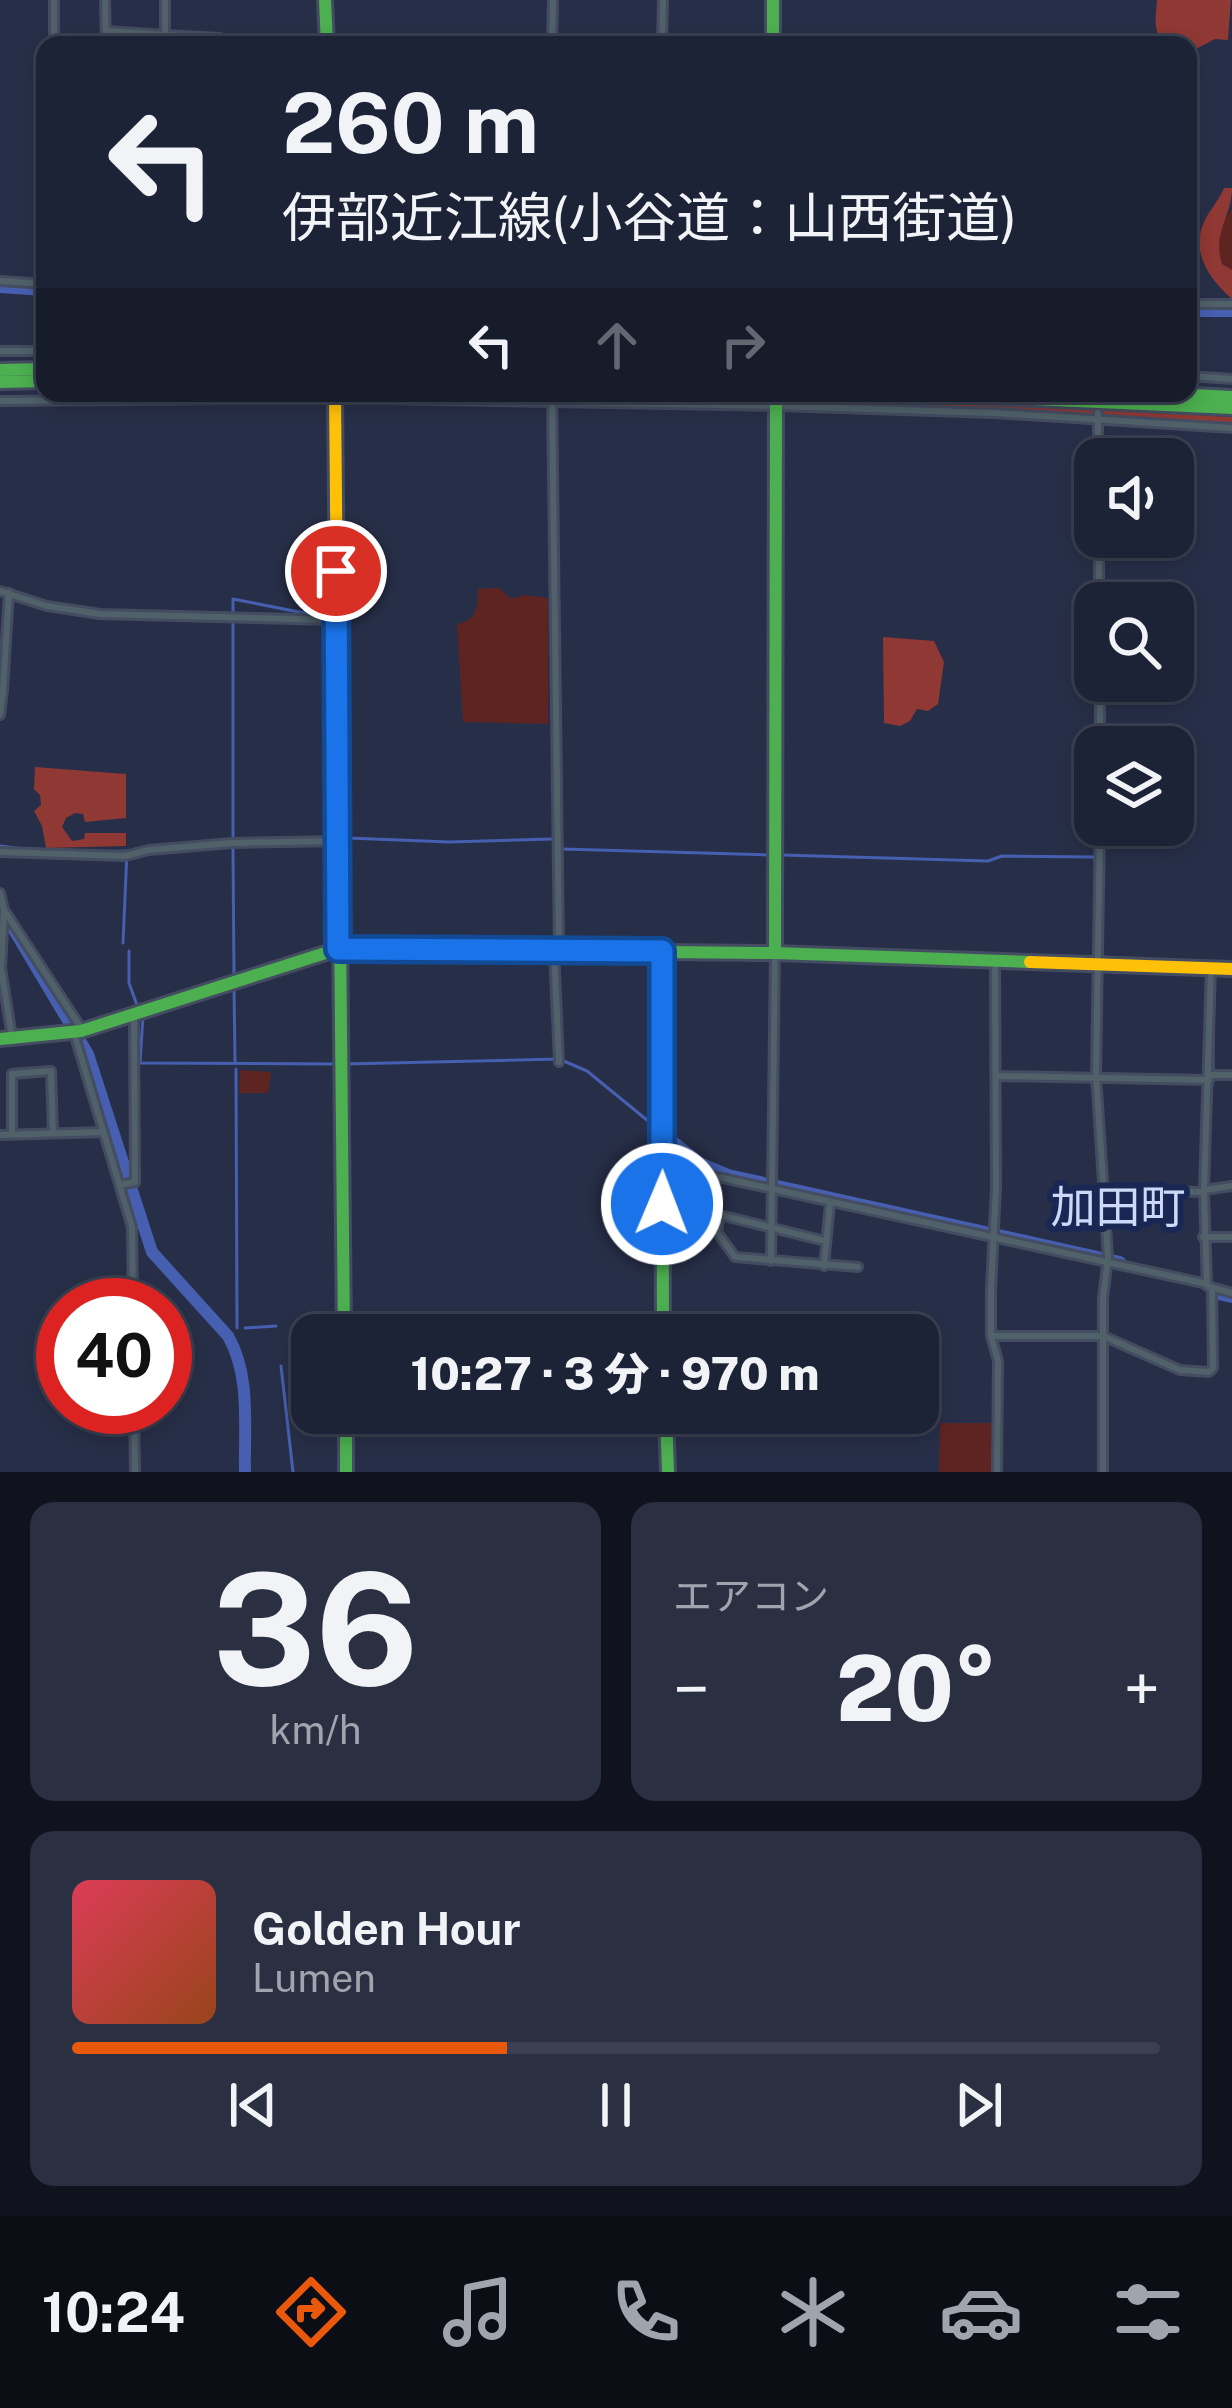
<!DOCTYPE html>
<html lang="ja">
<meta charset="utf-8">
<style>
:root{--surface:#1d2336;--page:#2a2f42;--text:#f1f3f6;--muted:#a0a4ad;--line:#3b4051;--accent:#ea580c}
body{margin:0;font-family:"Public Sans","Noto Sans JP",sans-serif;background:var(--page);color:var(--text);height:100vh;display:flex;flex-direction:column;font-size:45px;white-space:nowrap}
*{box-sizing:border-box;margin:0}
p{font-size:39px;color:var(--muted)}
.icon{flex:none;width:66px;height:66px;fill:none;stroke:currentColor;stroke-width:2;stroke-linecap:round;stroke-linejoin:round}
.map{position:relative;height:1472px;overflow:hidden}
.panel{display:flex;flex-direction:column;gap:30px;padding:30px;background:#10131e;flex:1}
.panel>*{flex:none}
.hud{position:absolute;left:36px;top:36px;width:1161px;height:366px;border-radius:24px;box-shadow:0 6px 18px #0003,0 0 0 3px var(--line);background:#1d2336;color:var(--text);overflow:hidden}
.tools{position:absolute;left:1074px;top:438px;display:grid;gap:24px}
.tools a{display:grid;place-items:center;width:120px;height:120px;border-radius:24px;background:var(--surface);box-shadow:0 6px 18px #0003,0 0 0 3px var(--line);font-size:60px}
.speed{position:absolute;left:36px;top:1278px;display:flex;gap:24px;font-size:60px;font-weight:700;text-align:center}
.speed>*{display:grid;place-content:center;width:156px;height:156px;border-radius:50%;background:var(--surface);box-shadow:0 6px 18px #0003,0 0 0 3px var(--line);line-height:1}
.speed .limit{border:18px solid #d22;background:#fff;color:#111}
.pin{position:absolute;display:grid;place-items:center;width:102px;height:102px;color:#fff;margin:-51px;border:6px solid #fff;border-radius:50%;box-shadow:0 3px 12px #0007}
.me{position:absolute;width:132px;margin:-66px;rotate:1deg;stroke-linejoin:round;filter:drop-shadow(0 0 9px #0008)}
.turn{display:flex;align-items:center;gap:42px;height:252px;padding:0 48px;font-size:54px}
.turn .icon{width:156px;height:156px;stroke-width:2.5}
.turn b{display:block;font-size:84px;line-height:102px}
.lanes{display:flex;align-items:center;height:114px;padding:0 48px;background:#0003;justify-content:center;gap:60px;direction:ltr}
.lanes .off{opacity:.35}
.big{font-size:90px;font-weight:800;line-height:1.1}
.panel .widget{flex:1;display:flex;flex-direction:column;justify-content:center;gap:18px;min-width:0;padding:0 42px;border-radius:24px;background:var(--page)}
.panel .dial{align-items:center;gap:0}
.dial b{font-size:156px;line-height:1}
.song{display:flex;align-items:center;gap:36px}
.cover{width:144px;height:144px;border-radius:18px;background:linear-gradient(135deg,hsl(350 70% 55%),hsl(20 70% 35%))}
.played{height:12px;border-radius:6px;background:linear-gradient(90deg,var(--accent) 40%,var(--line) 40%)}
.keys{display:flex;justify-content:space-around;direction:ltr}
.heat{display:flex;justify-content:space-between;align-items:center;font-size:66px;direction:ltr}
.panel .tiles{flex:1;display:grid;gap:30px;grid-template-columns:1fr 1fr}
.widget:last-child{grid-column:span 2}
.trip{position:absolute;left:291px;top:1314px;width:648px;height:120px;border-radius:24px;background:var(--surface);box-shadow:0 6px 18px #0003,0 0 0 3px var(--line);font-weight:800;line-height:120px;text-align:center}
.menu{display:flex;height:192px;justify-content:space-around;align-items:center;background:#0c0e16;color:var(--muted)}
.menu .icon{width:84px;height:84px}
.menu .selected{color:var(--accent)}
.menu b{font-size:54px;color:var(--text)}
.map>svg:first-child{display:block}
.green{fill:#5d2422}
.forest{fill:#903833}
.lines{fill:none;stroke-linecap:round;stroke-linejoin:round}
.stream{stroke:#465fb0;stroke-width:3}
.river{stroke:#465fb0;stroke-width:12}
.street-casing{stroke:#444c61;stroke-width:12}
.fast-casing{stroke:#444c61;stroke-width:18}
.slow-casing{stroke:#444c61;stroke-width:18}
.street{stroke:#506169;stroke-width:6}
.fast{stroke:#4caf50;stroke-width:12}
.slow{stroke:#ffc107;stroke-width:12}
.route-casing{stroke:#114b97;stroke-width:30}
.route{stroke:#1a73e8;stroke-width:21}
.labels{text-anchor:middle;stroke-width:12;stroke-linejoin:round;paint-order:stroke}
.quarter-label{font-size:45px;fill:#ced9f7;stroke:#1a2755}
</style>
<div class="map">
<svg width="1232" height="1472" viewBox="0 0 1232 1472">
<rect width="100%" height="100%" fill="#272f48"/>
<g class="green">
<path d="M1232,209V270L1222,264C1213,243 1219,226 1232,209Z"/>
<path d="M499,588L511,599L524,595L548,598V724L463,722L457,624C477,620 478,608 478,589Z"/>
<path d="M240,1070L271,1072L268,1093H239Z"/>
<path d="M940,1423H992V1472H939Z"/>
</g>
<g class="forest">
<path d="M1157,0H1231L1228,40L1215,39L1190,52L1188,45H1166C1152,32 1156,17 1157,0Z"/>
<path d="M1224,188H1232C1232,216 1212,234 1222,264L1232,270V299C1210,280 1190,252 1204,222C1209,210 1219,201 1224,188Z"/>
<path d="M557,393L767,398V404L559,400Z"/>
<path d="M778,397L1094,410L1092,417L780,403Z"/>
<path d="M1102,410L1232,417V426L1105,419Z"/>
<path d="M883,637L934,641L944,662L938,704L928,711L917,709L910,721L900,726L884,723Z"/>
<path d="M35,767L126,774V818L85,822L83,814L75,813L66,818L62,827L72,841L84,839L85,833H126V846L46,848L42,826L34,811L41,805L40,795L34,789Z"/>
</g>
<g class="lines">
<g class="stream">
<path d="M780,45V0"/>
<path d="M233,612V599L324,617"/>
<path d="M233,622V836"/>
<path d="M348,838L449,842L552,839"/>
<path d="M235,839L329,838"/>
<path d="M1,846L37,851"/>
<path d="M233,848L234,975"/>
<path d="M135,849L232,839"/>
<path d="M562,849L770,855"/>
<path d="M89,852L127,851L123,943"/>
<path d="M782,855L988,861L1002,856L1094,857L1096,865"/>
<path d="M129,951V983L138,1008"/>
<path d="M1103,957L1148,962"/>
<path d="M234,987L235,1061"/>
<path d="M143,1016L140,1063L335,1064"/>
<path d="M345,1064L559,1059L587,1071L658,1129"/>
<path d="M236,1069L237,1328"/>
<path d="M1213,1070V992"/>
<path d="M1209,1131L1212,1081"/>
<path d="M658,1180V1335"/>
<path d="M245,1328L276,1326"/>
<path d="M281,1366L293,1472"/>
<path d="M660,1413L662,1472"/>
</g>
<g class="river">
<path d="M0,287L45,290"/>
<path d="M1188,311H1232"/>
<path d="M14,930L88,1054L152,1252L228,1336C251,1376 244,1427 245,1472"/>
<path d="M668,1138L700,1163L728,1175L1120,1262"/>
<path d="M1214,1293L1232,1297"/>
</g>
<g class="street-casing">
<g id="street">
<path d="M105,0L106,45"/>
<path d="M107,31L165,35V0"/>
<path d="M54,45V0"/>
<path d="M166,45L165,35L220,38"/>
<path d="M552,45L553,0"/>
<path d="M662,45L663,0"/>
<path d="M0,281L45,284"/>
<path d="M1188,304H1232"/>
<path d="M0,351H45"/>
<path d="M1188,376L1232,379"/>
<path d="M552,393L559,950"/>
<path d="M0,401L333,398L777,406L995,413L1232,428"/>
<path d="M1098,413V459"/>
<path d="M1099,537V603"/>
<path d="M0,591L47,606L100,614L335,620"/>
<path d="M1100,681V747"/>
<path d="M3,690L9,593"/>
<path d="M0,715L3,690"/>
<path d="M1100,825L1096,1075L1108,1257L1103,1298V1472"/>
<path d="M0,852L125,856L149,850L232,843L338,841"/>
<path d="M0,893L4,910L1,968L12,1037"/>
<path d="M6,913L83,1031"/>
<path d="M554,950L559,1062"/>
<path d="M995,961L996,1187L991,1290V1336L998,1361L997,1472"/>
<path d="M1211,968L1204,1190L1207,1286L1232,1293"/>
<path d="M74,1033L132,1227L133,1305"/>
<path d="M1209,1075H1232"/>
<path d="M997,1076L1209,1080"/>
<path d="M12,1134V1074L51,1071L53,1133"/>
<path d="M0,1135L104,1132"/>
<path d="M663,1165L1207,1284"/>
<path d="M697,1173L692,1208L825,1241"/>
<path d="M120,1185L135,1182L134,1015"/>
<path d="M1106,1190L1204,1192"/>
<path d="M1204,1190L1232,1186"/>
<path d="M720,1216L717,1232L735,1257L858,1267"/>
<path d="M1203,1237H1232"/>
<path d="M771,1261L775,953"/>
<path d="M824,1266L830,1204"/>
<path d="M992,1336H1103"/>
<path d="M1103,1336L1180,1370L1209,1372L1213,1368L1212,1289"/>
<path d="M134,1407L135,1472"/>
</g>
</g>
<g class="fast-casing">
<g id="fast">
<path d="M325,0L327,45"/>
<path d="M773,0V45"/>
<path d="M0,370L45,369"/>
<path d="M0,382L45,381"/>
<path d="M898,393L1232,408"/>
<path d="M1154,393L1232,397"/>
<path d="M340,927L344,1335"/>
<path d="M662,951L663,1335"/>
<path d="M775,953L776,393"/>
<path d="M0,1039L81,1031L338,949L775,953L1030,962"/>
<path d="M346,1413V1472"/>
<path d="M666,1413L668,1472"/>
</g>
</g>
<g class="slow-casing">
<g id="slow">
<path d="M335,393L340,927"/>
<path d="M1030,962L1232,969"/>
</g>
</g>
<use href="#street" class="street"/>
<use href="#fast" class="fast"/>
<use href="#slow" class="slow"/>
</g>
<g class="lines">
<g class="route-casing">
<path id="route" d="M336,571L338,949L662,951V1204"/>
</g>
<use href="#route" class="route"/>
</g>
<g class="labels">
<g class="quarter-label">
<text x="1118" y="1223">加田町</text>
</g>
</g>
</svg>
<div class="tools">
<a><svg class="icon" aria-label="sound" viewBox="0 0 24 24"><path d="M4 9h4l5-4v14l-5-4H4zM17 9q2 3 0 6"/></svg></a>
<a><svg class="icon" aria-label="search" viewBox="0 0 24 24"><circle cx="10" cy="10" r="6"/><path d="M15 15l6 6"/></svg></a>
<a><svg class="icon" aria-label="layers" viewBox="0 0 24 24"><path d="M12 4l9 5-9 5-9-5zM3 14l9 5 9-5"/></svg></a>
</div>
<div class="speed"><div class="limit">40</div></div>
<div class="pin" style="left:336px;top:571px;background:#d93025"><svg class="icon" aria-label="arrive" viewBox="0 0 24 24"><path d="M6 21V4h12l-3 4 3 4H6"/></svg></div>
<svg class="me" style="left:662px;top:1204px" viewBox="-20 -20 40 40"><circle r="17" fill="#1a73e8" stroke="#fff" stroke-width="3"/><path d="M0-11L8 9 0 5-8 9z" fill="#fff"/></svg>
<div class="trip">10:27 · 3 分 · 970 m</div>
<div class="hud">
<div class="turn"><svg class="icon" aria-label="left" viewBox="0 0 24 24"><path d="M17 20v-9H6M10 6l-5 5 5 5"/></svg><div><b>260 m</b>伊部近江線(小谷道：山西街道)</div></div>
<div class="lanes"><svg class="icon" aria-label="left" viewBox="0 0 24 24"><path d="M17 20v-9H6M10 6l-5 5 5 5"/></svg><svg class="icon off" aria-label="ahead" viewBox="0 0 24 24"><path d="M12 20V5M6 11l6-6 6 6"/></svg><svg class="icon off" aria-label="right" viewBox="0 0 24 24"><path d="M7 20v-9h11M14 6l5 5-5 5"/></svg></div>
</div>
</div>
<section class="panel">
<div class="tiles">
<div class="widget dial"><b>36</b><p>km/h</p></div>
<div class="widget"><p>エアコン</p>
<div class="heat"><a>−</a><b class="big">20°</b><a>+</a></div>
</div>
<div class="widget">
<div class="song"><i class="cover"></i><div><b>Golden Hour</b><p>Lumen</p></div></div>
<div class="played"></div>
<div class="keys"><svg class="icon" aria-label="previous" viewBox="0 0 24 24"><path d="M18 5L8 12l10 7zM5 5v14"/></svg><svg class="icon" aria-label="pause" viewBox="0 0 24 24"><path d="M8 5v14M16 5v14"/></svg><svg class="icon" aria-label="next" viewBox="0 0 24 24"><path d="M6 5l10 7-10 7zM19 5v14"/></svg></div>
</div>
</div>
</section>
<nav class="menu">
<b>10:24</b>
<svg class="icon selected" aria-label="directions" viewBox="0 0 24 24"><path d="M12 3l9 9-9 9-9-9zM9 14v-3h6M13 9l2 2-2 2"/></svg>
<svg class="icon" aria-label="music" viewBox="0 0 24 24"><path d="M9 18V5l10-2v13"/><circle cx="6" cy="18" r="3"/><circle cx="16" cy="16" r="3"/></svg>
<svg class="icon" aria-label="phone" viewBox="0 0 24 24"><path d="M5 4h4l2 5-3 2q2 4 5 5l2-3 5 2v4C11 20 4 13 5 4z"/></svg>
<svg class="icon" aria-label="climate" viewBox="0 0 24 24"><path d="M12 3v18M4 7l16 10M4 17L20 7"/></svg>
<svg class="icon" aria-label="car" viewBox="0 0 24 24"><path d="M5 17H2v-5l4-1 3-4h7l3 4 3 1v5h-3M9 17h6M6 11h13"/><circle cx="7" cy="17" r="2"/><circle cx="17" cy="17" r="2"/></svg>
<svg class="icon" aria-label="filters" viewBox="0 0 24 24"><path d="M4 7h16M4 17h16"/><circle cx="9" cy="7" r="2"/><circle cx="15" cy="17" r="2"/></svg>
</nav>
